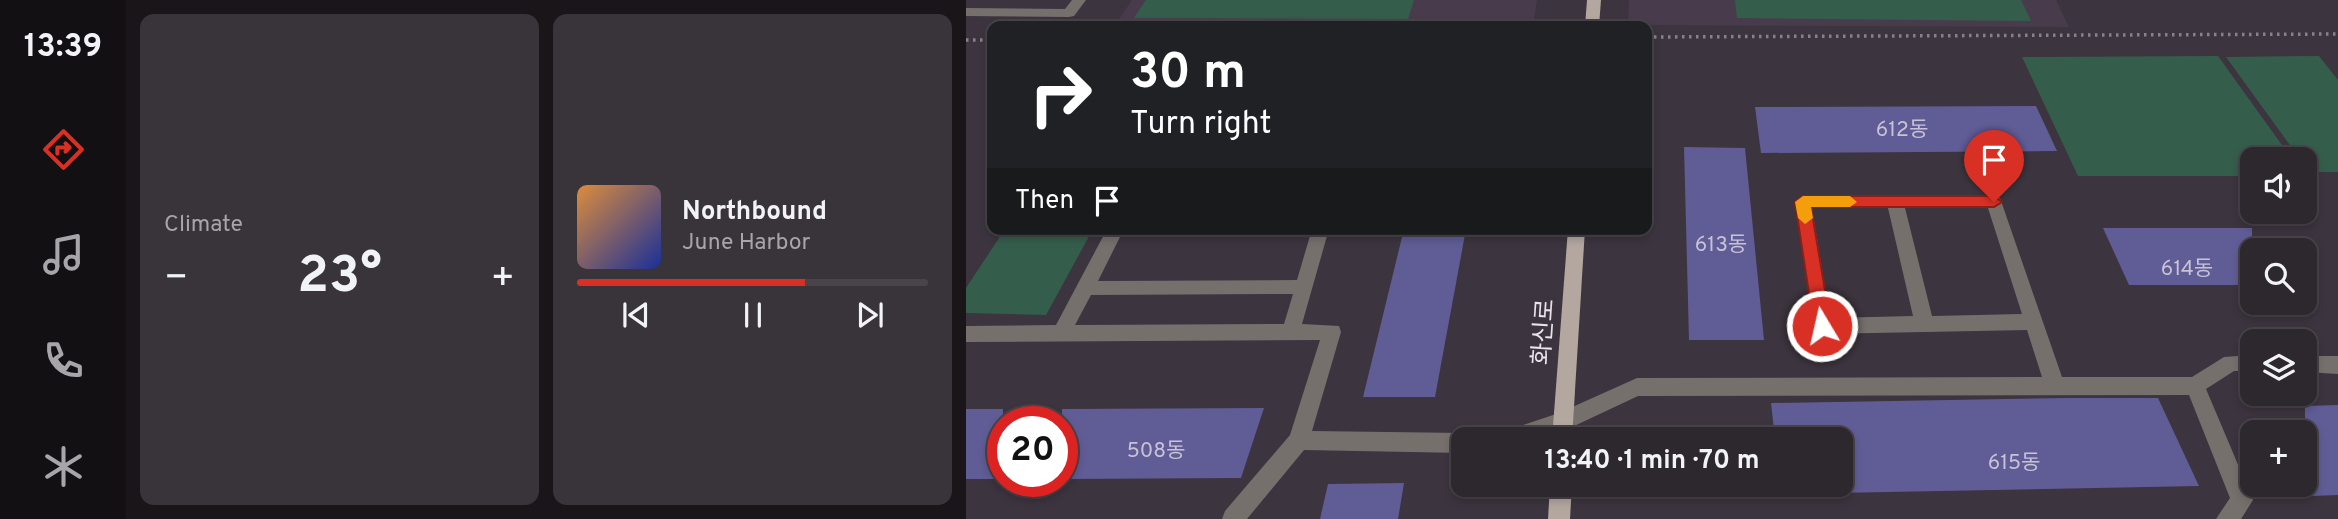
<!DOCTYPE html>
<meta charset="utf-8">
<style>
:root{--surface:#2d272e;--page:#39333a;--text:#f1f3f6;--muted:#a7a5aa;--line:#48444a;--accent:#d93025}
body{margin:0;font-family:Overpass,"Noto Sans KR",sans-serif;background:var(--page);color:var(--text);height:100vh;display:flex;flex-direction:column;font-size:26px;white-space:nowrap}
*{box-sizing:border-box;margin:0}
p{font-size:23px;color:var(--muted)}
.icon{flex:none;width:38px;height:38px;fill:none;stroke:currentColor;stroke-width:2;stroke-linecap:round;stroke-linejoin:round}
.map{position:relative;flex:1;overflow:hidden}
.side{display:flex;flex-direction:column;gap:14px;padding:14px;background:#191519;width:840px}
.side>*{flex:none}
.banner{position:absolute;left:21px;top:21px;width:665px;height:214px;border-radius:14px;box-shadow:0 4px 10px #0003,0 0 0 2px var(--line);background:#202124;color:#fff;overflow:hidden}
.tools{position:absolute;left:1274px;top:147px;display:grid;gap:14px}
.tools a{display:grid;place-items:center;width:77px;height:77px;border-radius:14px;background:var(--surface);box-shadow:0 4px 10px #0003,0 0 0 2px var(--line);font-size:35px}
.speed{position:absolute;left:21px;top:406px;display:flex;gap:14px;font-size:35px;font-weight:700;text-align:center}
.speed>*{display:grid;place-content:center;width:91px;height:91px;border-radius:50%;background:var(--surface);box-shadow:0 4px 10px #0003,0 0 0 2px var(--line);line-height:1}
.speed .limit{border:10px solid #d22;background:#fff;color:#111}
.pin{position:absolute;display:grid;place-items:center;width:60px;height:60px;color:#fff;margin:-72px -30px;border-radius:50% 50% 50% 0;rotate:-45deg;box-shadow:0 0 7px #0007}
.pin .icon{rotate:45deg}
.me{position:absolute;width:77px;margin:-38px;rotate:351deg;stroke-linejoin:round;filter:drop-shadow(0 0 5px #0008)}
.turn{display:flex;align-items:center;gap:24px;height:147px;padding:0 28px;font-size:32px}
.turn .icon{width:91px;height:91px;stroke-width:2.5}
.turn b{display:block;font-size:49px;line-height:60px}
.then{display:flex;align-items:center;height:66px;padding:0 28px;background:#0003;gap:14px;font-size:26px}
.big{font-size:52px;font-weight:700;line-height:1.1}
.side .card{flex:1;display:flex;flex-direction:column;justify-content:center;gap:10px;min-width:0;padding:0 24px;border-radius:14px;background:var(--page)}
.song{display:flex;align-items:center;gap:21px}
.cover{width:84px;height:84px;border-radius:10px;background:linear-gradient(135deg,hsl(30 70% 55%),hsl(230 70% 35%))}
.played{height:7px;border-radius:4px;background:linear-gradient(90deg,var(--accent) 65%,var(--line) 65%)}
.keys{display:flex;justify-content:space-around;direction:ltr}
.heat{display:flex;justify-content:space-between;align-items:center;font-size:38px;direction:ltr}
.side .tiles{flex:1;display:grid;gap:14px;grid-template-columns:repeat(2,1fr)}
.trip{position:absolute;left:485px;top:427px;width:402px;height:70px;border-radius:14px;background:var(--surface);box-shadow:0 4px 10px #0003,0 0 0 2px var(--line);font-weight:700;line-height:70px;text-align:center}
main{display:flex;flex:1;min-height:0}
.tabs{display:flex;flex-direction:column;width:126px;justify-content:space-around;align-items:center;background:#121012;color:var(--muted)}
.tabs .icon{width:49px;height:49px}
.tabs .active{color:var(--accent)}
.tabs b{font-size:32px;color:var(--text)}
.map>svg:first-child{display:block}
.built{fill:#483c4c}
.green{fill:#355d4c}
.building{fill:#605c95}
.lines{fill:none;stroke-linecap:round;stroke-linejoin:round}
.path{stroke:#88818a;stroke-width:3.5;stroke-dasharray:2.5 4.5;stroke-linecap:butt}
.minor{fill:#76706d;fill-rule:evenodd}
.major{fill:#b3a7a0;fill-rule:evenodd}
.route{fill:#d93025;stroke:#8d1f18;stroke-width:2}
.slow{fill:#f59e0b}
.labels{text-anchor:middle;stroke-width:7;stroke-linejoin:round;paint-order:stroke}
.number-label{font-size:21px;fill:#c7c2d6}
.street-label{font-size:24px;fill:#e9e4eb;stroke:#3c343e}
</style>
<main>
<nav class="tabs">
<b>13:39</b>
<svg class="icon active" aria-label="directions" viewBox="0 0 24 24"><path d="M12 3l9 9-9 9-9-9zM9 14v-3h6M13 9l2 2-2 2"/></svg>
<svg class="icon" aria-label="music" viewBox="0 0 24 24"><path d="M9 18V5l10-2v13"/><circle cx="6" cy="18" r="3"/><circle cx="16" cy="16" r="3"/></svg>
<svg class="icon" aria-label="phone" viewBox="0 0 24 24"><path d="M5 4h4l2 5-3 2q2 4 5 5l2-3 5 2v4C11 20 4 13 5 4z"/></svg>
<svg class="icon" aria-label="climate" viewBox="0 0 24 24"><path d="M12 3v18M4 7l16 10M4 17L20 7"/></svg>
</nav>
<section class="side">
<div class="tiles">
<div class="card"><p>Climate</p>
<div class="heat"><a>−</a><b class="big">23°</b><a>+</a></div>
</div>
<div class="card">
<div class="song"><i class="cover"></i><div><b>Northbound</b><p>June Harbor</p></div></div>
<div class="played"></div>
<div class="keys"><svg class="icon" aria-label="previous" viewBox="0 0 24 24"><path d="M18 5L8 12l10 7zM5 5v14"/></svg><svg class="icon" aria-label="pause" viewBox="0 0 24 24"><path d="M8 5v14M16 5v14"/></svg><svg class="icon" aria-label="next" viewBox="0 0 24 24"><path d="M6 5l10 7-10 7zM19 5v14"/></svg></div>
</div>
</div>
</section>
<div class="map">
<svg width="1372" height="519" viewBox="0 0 1372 519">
<rect width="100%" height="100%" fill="#3c343e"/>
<g class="built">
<path d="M166,0H571L567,26H148Z"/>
<path d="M663,0H1090L1103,27L662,25Z"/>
</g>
<g class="green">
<path d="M180,0H448L442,19L168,18Z"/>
<path d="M769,0H1055L1065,21L771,18Z"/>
<path d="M1252,56L1326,159H1286V176H1112L1056,57Z"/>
<path d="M1353,56L1372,80V172H1344L1339,165V159H1334L1260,57Z"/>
<path d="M39,229H127L80,315L0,313V288Z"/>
</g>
<g class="building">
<path d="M1070,106L1091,151L795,153L789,107Z"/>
<path d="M718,147L779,148L798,340H723Z"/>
<path d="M1137,228H1286V285H1163Z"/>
<path d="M438,229H500L469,397H397Z"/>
<path d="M1103,398H1192L1233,486L816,494L815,485H875V439H809L805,403Z"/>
<path d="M1372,405V495L1345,496L1339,484V406Z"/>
<path d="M298,408L275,478L96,479V409Z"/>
<rect x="0" y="409" width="37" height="70"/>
<path d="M438,483L432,519H354L362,484Z"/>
</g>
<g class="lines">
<g class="path">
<path d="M681,37L1372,34"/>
<path d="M0,40H26"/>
</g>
<g class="minor">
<path d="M106,0H120L108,16L103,17L0,16V8L99,9Z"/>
<path d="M837,196L1034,198L1096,377H1226L1258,357L1286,355V371H1268L1240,389L1287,500L1275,519H1250L1264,498L1223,395L672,396L604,428L571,439H533L536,432L593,413L671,378L1076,377L1061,330L856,334L849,332L829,202ZM846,208H922L947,316L864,318ZM939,208H1022L1056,314L966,316Z"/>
<path d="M141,229H158L132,281L331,280L346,229H363L336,324L373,326L375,332L346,431L497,433L506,439H497V453L338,450L281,519H256L259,511L324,435L354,340L0,342V326L90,325ZM327,294L318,324L109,325L125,295Z"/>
<path d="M1339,356H1372V374L1339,372Z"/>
</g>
<g class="major">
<path d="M621,0H635L633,26H619Z"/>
<path d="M602,229H619L606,439H586Z"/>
<path d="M584,485H606L604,519H582Z"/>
</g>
</g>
<path class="route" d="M837,196H1028L1036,202L1028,207H845L865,326L862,331L856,333L850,331L848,326L829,202Z"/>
<path class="slow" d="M837,196H884L891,202L884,207H845L847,218L839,224L832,218L829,202Z"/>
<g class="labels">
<g class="number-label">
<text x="936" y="136">612동</text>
<text x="755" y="251">613동</text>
<text x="1221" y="275">614동</text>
<text x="190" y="457">508동</text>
<text x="1048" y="469">615동</text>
</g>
<g class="street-label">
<text transform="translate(577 332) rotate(-86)" y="8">화신로</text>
</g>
</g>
</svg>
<div class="tools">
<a><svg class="icon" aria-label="sound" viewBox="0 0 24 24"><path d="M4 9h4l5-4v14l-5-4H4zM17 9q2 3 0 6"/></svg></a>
<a><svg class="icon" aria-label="search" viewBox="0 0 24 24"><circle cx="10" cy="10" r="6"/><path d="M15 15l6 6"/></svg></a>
<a><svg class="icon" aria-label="layers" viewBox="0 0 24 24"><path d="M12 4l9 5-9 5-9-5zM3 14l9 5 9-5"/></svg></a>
<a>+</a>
</div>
<div class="speed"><div class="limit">20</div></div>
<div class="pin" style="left:1028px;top:202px;background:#d93025"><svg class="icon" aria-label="arrive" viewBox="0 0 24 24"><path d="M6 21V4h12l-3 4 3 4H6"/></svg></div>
<svg class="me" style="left:856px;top:326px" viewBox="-20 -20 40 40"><circle r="17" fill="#d93025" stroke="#fff" stroke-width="3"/><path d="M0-11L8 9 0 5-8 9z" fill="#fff"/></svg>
<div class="trip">13:40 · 1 min · 70 m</div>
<div class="banner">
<div class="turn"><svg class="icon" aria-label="right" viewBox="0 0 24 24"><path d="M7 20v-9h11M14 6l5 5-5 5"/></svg><div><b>30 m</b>Turn right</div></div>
<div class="then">Then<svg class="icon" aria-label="arrive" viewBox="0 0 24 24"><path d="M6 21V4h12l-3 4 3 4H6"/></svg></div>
</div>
</div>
</main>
